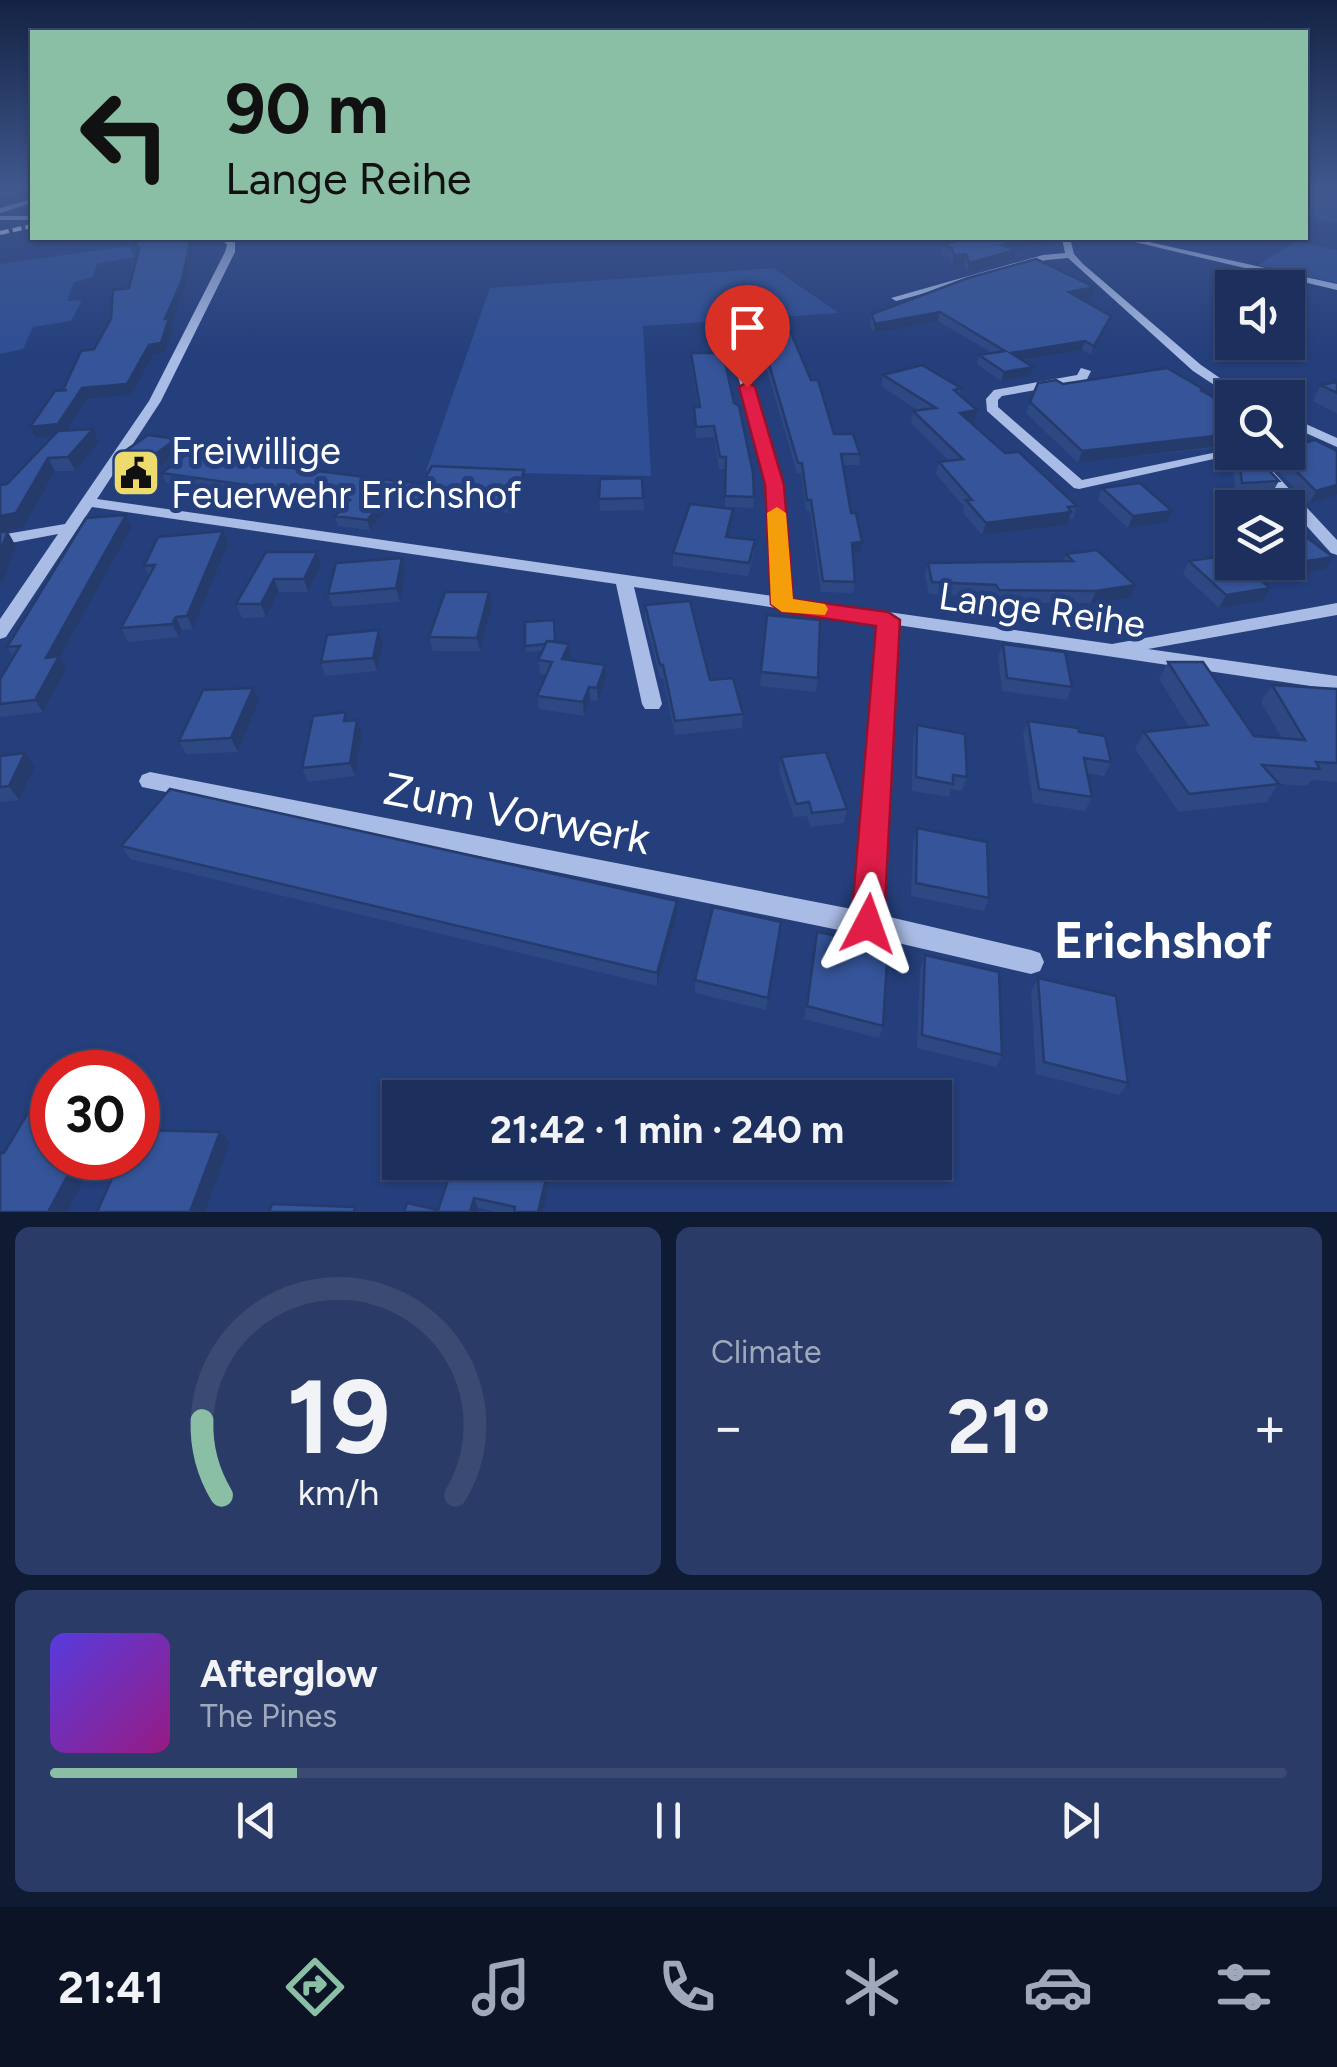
<!DOCTYPE html>
<meta charset="utf-8">
<style>
:root{--surface:#1c2f5d;--page:#293b66;--text:#f1f3f6;--muted:#a0a9bc;--line:#3a4a72;--accent:#8abfa5}
body{margin:0;font-family:Figtree,sans-serif;background:var(--page);color:var(--text);height:100vh;display:flex;flex-direction:column;font-size:38px;white-space:nowrap}
*{box-sizing:border-box;margin:0}
p{font-size:32px;color:var(--muted)}
.icon{flex:none;width:55px;height:55px;fill:none;stroke:currentColor;stroke-width:2;stroke-linecap:round;stroke-linejoin:round}
.map{position:relative;height:1212px;overflow:hidden}
.panel{display:flex;flex-direction:column;gap:15px;padding:15px;background:#0f1a33;flex:1}
.panel>*{flex:none}
.guide{position:absolute;left:30px;top:30px;width:1278px;height:210px;border-radius:0px;box-shadow:0 2px 8px #0004,0 0 0 2px var(--line);background:#8abfa5;color:#111;overflow:hidden}
.buttons{position:absolute;left:1215px;top:270px;display:grid;gap:20px}
.buttons a{display:grid;place-items:center;width:90px;height:90px;border-radius:0px;background:var(--surface);box-shadow:0 2px 8px #0004,0 0 0 2px var(--line);font-size:50px}
.speed{position:absolute;left:30px;top:1050px;display:flex;gap:20px;font-size:50px;font-weight:700;text-align:center}
.speed>*{display:grid;place-content:center;width:130px;height:130px;border-radius:50%;background:var(--surface);box-shadow:0 2px 8px #0004,0 0 0 2px var(--line);line-height:1}
.speed .limit{border:15px solid #d22;background:#fff;color:#111}
.pin{position:absolute;display:grid;place-items:center;width:85px;height:85px;color:#fff;margin:-102px -42px;border-radius:50% 50% 50% 0;rotate:-45deg;box-shadow:0 0 10px #0007}
.pin .icon{rotate:45deg}
.me{position:absolute;width:110px;margin:-55px;rotate:4deg;stroke-linejoin:round;filter:drop-shadow(0 0 8px #0008)}
.turn{display:flex;align-items:center;gap:35px;height:210px;padding:0 30px;font-size:45px}
.turn .icon{width:130px;height:130px;stroke-width:2.5}
.turn b{display:block;font-size:70px;line-height:85px}
.big{font-size:75px;font-weight:700;line-height:1.1}
.panel .tile{flex:1;display:flex;flex-direction:column;justify-content:center;gap:15px;min-width:0;padding:0 35px;border-radius:15px;background:var(--page)}
.panel .dial{align-items:center;gap:0}
.dial svg{height:260px;overflow:visible;fill:none;stroke:var(--line);stroke-width:7;stroke-linecap:round;text-anchor:middle}
.dial text{fill:var(--text);stroke:none}
.song{display:flex;align-items:center;gap:30px}
.cover{width:120px;height:120px;border-radius:15px;background:linear-gradient(135deg,hsl(250 70% 55%),hsl(310 70% 35%))}
.played{height:10px;border-radius:5px;background:linear-gradient(90deg,var(--accent) 20%,var(--line) 20%)}
.keys{display:flex;justify-content:space-around;direction:ltr}
.heat{display:flex;justify-content:space-between;align-items:center;font-size:55px;direction:ltr}
.panel .tiles{flex:1;display:grid;gap:15px;grid-template-columns:1fr 1fr}
.tile:last-child{grid-column:span 2}
.trip{position:absolute;left:382px;top:1080px;width:570px;height:100px;border-radius:0px;background:var(--surface);box-shadow:0 2px 8px #0004,0 0 0 2px var(--line);font-weight:700;line-height:100px;text-align:center}
.tabs{display:flex;height:160px;justify-content:space-around;align-items:center;background:#0b1325;color:var(--muted)}
.tabs .icon{width:70px;height:70px}
.tabs .current{color:var(--accent)}
.tabs b{font-size:45px;color:var(--text)}
.map>svg:first-child{display:block}
.green{fill:#2f4e94}
.lines{fill:none;stroke-linecap:round;stroke-linejoin:round}
.minor{fill:#a9bce5;fill-rule:evenodd}
.rail{stroke:#fff;stroke-width:4;stroke-dasharray:9 4;stroke-linecap:butt}
.wall{fill:#2e4884}
.shaded-wall{fill:#253b6b}
.building{fill:#355499;stroke:#253b6b;stroke-width:2.5}
.route{fill:#e11d48;stroke:#92132f;stroke-width:2.5}
.slow{fill:#f59e0b}
.labels{text-anchor:middle;stroke-width:10;stroke-linejoin:round;paint-order:stroke}
.poi-label{font-size:38px;fill:#fff;stroke:#253f7c;text-anchor:start}
.street-label{font-size:38px;fill:#fff;stroke:#253f7c}
.near-street-label{font-size:45px;fill:#fff;stroke:#253f7c}
.near-quarter-label{font-size:50px;font-weight:bold;fill:#fff;stroke:#253f7c}
</style>
<div class="map">
<svg width="1337" height="1212" viewBox="0 0 1337 1212">
<rect width="100%" height="100%" fill="#253f7c"/>
<g class="green">
<path d="M1305,187H1337V223L1305,217Z"/>
<path d="M1297,241L1337,250V283L1258,265Z"/>
<path d="M129,246L135,257L97,264L93,277L74,282L67,301L82,300L71,321L33,327L23,349L0,354V264Z"/>
<path d="M773,268L839,313L643,326L651,476L426,471L490,288Z"/>
</g>
<g class="lines">
<g class="minor">
<path d="M32,199V203L0,213V208Z"/>
<rect x="0" y="216" width="32" height="4"/>
<path d="M221,238H230L235,242V252L161,401L97,499L773,596L768,485L723,322L728,319L733,322L782,485L790,598L1112,644L1337,603V615L1148,649L1337,676V690L897,625L881,915L1031,950L1040,953L1044,962L1040,971L1031,974L868,936L142,787L139,781L142,775L150,772L857,910L879,623L634,587L662,704L659,709H645L642,704L616,584L92,507L6,637L0,639V619L58,534L0,545V535L65,524L149,401L225,252L227,245Z"/>
<path d="M1062,238H1070L1074,254L1083,264L1201,365L1249,398H1234L1193,371L1068,258L1046,260L896,301L891,298L1043,255L1065,253Z"/>
<path d="M1118,238H1131L1337,284V290Z"/>
<path d="M1081,368L1091,371L1086,381L1002,396L998,400V407L1082,480L1232,449V452H1245L1079,489L1074,488L987,411L986,399L994,390L1077,375Z"/>
<path d="M1288,416L1337,438V447L1288,425Z"/>
<path d="M1263,465L1268,466L1337,540V555L1331,553L1258,472L1256,469Z"/>
</g>
<path class="rail" d="M0,233L32,226"/>
</g>
<g class="wall">
<path d="M133,238L194,247L185,289L171,324L173,328L165,353L153,355L132,395L87,399L67,430L99,443L75,471H55L24,527L0,532L7,484L52,436L35,438L30,427L63,390L94,349L129,288L138,251Z"/>
<path d="M964,238H1051L1049,242L1016,250L1014,259L967,273L964,264L952,265L950,258L941,254L943,245Z"/>
<path d="M1095,287L1093,296L1079,298L1108,324L1091,355L1082,350L1022,360L1030,376L1001,381L977,364L979,355L992,353L938,321L873,333L870,323L872,314Z"/>
<path d="M754,313L834,434L860,454L859,465H843L851,513L862,542L860,553L853,554L855,582L853,593L821,592L810,511L806,510L801,473H797L753,322Z"/>
<path d="M691,353L754,497L753,508L725,507V469H719L714,437L696,438L694,407H698L691,364Z"/>
<path d="M883,375L961,388L960,395L974,422H970L1005,453L1077,506L1073,519H1069L1067,525L982,535L963,513L964,507L936,474L939,462L949,461L911,423L913,411H919L881,386Z"/>
<path d="M1337,382V414L1313,401L1321,385Z"/>
<path d="M1063,384L1204,392L1232,407V446L1078,463L1026,413L1030,402Z"/>
<path d="M181,451L156,470L127,465L122,453Z"/>
<path d="M1236,452H1252L1279,481L1272,493L1236,495L1232,461Z"/>
<path d="M1260,452H1288L1337,495L1309,504Z"/>
<path d="M162,473L422,484L525,479L516,513L388,508L370,530L338,526L335,516L342,508L166,483Z"/>
<path d="M642,478L644,510L600,511L599,499Z"/>
<path d="M1102,488L1166,523L1128,528L1098,500Z"/>
<path d="M126,515L132,527L60,657L67,668L43,712L0,717V679L13,657L7,647Z"/>
<path d="M732,522L728,537L755,540L754,553L748,576L673,566V553Z"/>
<path d="M223,531L228,544L193,629L182,630L179,637L128,642L121,628L149,576L144,566Z"/>
<path d="M1288,532L1325,570L1294,574L1279,562H1288Z"/>
<path d="M317,552L321,565L308,592H279L266,617L242,618L236,604Z"/>
<path d="M1066,554L1130,598L1091,603H995L992,598L929,594L925,575L928,563L1064,561Z"/>
<path d="M402,558L405,571L400,602L333,607L328,594Z"/>
<path d="M1189,561L1241,572L1263,601L1219,608L1183,574Z"/>
<path d="M645,605L710,680L743,714L742,728L675,735L663,678H660L645,619Z"/>
<path d="M492,606L480,651H433L429,637Z"/>
<path d="M767,615L818,678L816,692L760,686Z"/>
<path d="M555,642L569,644V660L606,678L598,701L590,700L584,716L539,709L537,696L546,675L540,674L538,660L542,651L526,652L525,646Z"/>
<path d="M383,644L377,671L325,676L321,662Z"/>
<path d="M1003,644L1072,687L1067,700L1002,691L998,657Z"/>
<path d="M1168,662L1254,736L1282,738L1261,702L1272,685L1337,689V782L1312,780L1307,786L1278,784L1267,802L1179,812L1135,749L1144,732L1189,727L1159,679Z"/>
<path d="M259,701L238,752L186,754L179,741Z"/>
<path d="M357,720L362,734L355,776L308,782L302,768L349,721Z"/>
<path d="M1028,721L1079,732L1111,762L1104,776L1087,773L1092,797L1085,811L1033,803L1023,734Z"/>
<path d="M917,725L967,777L962,791L951,789L949,797L912,791L913,739Z"/>
<path d="M25,753L35,767L19,800L0,802V756Z"/>
<path d="M781,757L847,809L844,823L810,827L807,816L794,817L779,771Z"/>
<path d="M917,828L989,898L984,911L911,896L913,842Z"/>
<path d="M121,846L677,901V914L657,986L130,859Z"/>
<path d="M781,922L766,1010L695,993V980Z"/>
<path d="M817,932L883,1026L879,1038L804,1019Z"/>
<path d="M925,955L1002,1055L996,1067L917,1048L920,968Z"/>
<path d="M1038,978L1128,1083L1119,1095L1036,1074L1031,991Z"/>
<path d="M454,1162L550,1181L543,1212H497L478,1208L477,1212H404L438,1210Z"/>
</g>
<g class="shaded-wall">
<path d="M29,191L31,195L8,202L6,197Z"/>
<path d="M191,238L194,247L185,289L171,324L173,328L165,353L153,355L132,395L87,399L64,435L35,438L30,427L82,388L165,319Z"/>
<path d="M1034,238H1051L1049,242L999,254L1002,245Z"/>
<path d="M1016,250L1014,259L967,273L969,263Z"/>
<path d="M966,254L964,264L952,265L954,255Z"/>
<path d="M1095,287L1093,296L1066,301L1069,292Z"/>
<path d="M940,312L938,321L873,333L875,324Z"/>
<path d="M1111,316L1108,324L1091,355L1094,346Z"/>
<path d="M1085,341L1082,350L1009,362L1011,353Z"/>
<path d="M1033,367L1030,376L1001,381L1004,372Z"/>
<path d="M977,410L974,422L957,424L960,413Z"/>
<path d="M93,429L99,443L75,471L68,457Z"/>
<path d="M1232,434V440L1230,445L1078,463L1082,451Z"/>
<path d="M176,439L181,451L156,470L150,458Z"/>
<path d="M48,458L55,471L24,527L0,532V516Z"/>
<path d="M524,470L525,479L516,513L515,503Z"/>
<path d="M1337,485V495L1309,504L1316,491Z"/>
<path d="M386,499L388,508L370,530L367,520Z"/>
<path d="M733,509L732,522L725,550L726,537Z"/>
<path d="M1172,511L1166,523L1128,528L1133,516Z"/>
<path d="M1071,512L1067,525L982,535L986,523Z"/>
<path d="M126,515L132,527L60,657L67,668L43,712L35,700L46,658Z"/>
<path d="M223,531L228,544L193,629L187,616Z"/>
<path d="M8,532L16,546L4,578L0,583V551Z"/>
<path d="M862,542L860,553L850,554L852,543Z"/>
<path d="M317,552L321,565L308,592L304,579Z"/>
<path d="M1333,557L1325,570L1294,574L1301,562Z"/>
<path d="M402,558L405,571L400,602L396,588Z"/>
<path d="M274,579L279,592L266,617L261,604Z"/>
<path d="M1135,585L1130,598L1091,603L1096,591Z"/>
<path d="M1270,588L1263,601L1219,608L1226,595Z"/>
<path d="M489,592L492,606L480,651L477,638Z"/>
<path d="M176,617L182,630L179,637L172,624Z"/>
<path d="M379,630L383,644L377,671L373,658Z"/>
<path d="M569,644L570,657L564,673L562,659Z"/>
<path d="M605,665L606,678L598,701L597,688Z"/>
<path d="M589,687L590,700L584,716L583,702Z"/>
<path d="M253,688L259,701L238,752L231,738Z"/>
<path d="M357,720L362,734L355,776L350,763Z"/>
<path d="M25,753L35,767L19,800L9,786Z"/>
<path d="M677,901V914L657,986V973Z"/>
<path d="M220,1132L230,1143L205,1212H190Z"/>
<path d="M77,1158H95L67,1212H48Z"/>
<path d="M548,1170L550,1181L543,1212H538Z"/>
<path d="M474,1198L478,1208L477,1212H470Z"/>
</g>
<g class="building">
<path d="M20,187H32V193L29,191L6,197L0,196V192Z"/>
<path d="M133,238H191L182,280L165,319L169,318L161,343L149,345L127,384L82,388L58,424L30,427L55,391L67,390H63L81,351L94,349L111,319L113,290L129,288L139,249Z"/>
<path d="M964,238H1034L1002,245L1016,250L969,263L966,254L954,255L952,248L943,245Z"/>
<path d="M1036,259L1095,287L1069,292L1111,316L1094,346L1085,341L1011,353L1033,367L1004,372L979,355L1005,351L940,312L875,324L872,314L968,278Z"/>
<path d="M782,312L811,380H818L834,434H853L860,454H841L851,513H856L862,542L852,543L855,582L823,581L811,500H807L802,463H798L754,313Z"/>
<path d="M691,353H723L734,403L739,406L753,473L754,497L725,496L726,457H720L714,426L696,427L694,407H700Z"/>
<path d="M922,365L961,388L954,390L977,410L960,413L1005,453L1019,452L1077,506L1068,507L1071,512L986,523L966,500H972L939,462L963,459L913,411L936,408L883,375Z"/>
<path d="M1167,368L1205,390H1200L1232,407V434L1082,451L1030,402L1038,383L1056,380L1063,384Z"/>
<path d="M1337,382V393L1321,385Z"/>
<path d="M93,429L68,457L48,458L16,513L0,516V485L7,484L58,431Z"/>
<path d="M148,435L176,439L150,458L122,453Z"/>
<path d="M1315,440L1337,451V485L1316,491L1278,452H1288V447Z"/>
<path d="M1238,452H1252L1279,481L1242,483Z"/>
<path d="M186,455L422,484L432,466L524,470L515,503L386,499L367,520L335,516L350,500L162,473Z"/>
<path d="M642,478L643,498L599,499L600,479Z"/>
<path d="M1140,483L1172,511L1133,516L1102,488Z"/>
<path d="M690,504L733,509L726,537L755,540L749,563L673,553Z"/>
<path d="M126,515L46,658L59,656L35,700L0,704V679L20,646L7,647L86,518Z"/>
<path d="M223,531L187,616L176,617L172,624L121,628L155,565L144,566L158,537Z"/>
<path d="M1298,531L1333,557L1301,562L1288,551V532Z"/>
<path d="M0,532H8L0,551Z"/>
<path d="M1097,550L1135,585L1096,591L999,590L996,585L932,582L928,563L1073,561L1066,554Z"/>
<path d="M266,552H317L304,579H274L261,604H236Z"/>
<path d="M1223,556L1241,572L1250,571L1270,588L1226,595L1189,561Z"/>
<path d="M402,558L396,588L328,594L336,563Z"/>
<path d="M445,592H489L477,638L429,637Z"/>
<path d="M690,601L710,680L733,678L743,714L675,721L663,665H660L645,605Z"/>
<path d="M767,615L820,620L818,678L761,672Z"/>
<path d="M554,620L555,642L547,641L545,644L525,646V622Z"/>
<path d="M379,630L373,658L321,662L327,635Z"/>
<path d="M547,641L569,644L562,659L605,665L597,688L589,687L583,702L537,696L552,662L538,660Z"/>
<path d="M1003,644L1065,652L1072,687L1007,678Z"/>
<path d="M1168,662H1203L1254,736L1305,740L1272,685L1337,689V763L1316,762L1320,769L1262,765L1279,784L1189,794L1144,732L1208,725Z"/>
<path d="M253,688L231,738L179,741L203,690Z"/>
<path d="M346,712L344,721L357,720L350,763L302,768L313,716Z"/>
<path d="M1028,721L1078,728L1079,732L1105,736L1111,762L1084,758L1092,797L1039,789Z"/>
<path d="M917,725L965,734L967,777L953,775V784L916,777Z"/>
<path d="M826,752L847,809L812,813L809,802L796,804L781,757Z"/>
<path d="M25,753L9,786L0,787V756Z"/>
<path d="M170,789L677,901L657,973L121,846Z"/>
<path d="M917,828L987,842L989,898L916,883Z"/>
<path d="M713,907L781,922L768,998L695,980Z"/>
<path d="M817,932L888,946L883,1026L807,1006Z"/>
<path d="M925,955L999,972L1002,1055L922,1035Z"/>
<path d="M1038,978L1116,996L1128,1083L1044,1062Z"/>
<path d="M29,1111L52,1113V1158H77L48,1212H0V1153H4Z"/>
<path d="M138,1130L220,1132L190,1212H97L121,1158H138Z"/>
<path d="M454,1162H511L548,1170L538,1212H514L515,1207L474,1198L470,1212H404L407,1203L438,1210Z"/>
<path d="M272,1204L355,1207L354,1212H269Z"/>
</g>
<linearGradient id="sky" x2="0" y2="1"><stop stop-color="#142344"/><stop offset="0.53" stop-color="#40588e"/><stop offset="1" stop-color="#40588e" stop-opacity="0"/></linearGradient>
<rect width="1337" height="356" fill="url(#sky)"/>
<path class="route" d="M747,382L755,387L784,485L793,599L888,612L900,620L884,924L879,934L868,939L856,934L851,924L876,626L782,612L771,604L765,485L739,387Z"/>
<path class="slow" d="M777,507L786,513L793,599L825,604L828,609L825,615L782,612L771,604L767,513Z"/>
<defs>
<g id="civic-square" transform="scale(2.5)"><rect x="-9" y="-9" width="18" height="18" rx="4" fill="#eedb6e" stroke="#253f7c"/><path d="M-.6-6.5H3V-4.5H.6V-3L4-1V1h2V6H-6V1h2V-1L-.6-3ZM-1.2 2.5V6h2.4V2.5Z" fill="#111"/></g>
</defs>
<g fill-rule="evenodd">
<use href="#civic-square" x="136" y="473"/>
</g>
<g class="labels">
<g class="poi-label">
<text x="171" y="464">Freiwillige<tspan x="171" dy="44">Feuerwehr Erichshof</tspan></text>
</g>
<g class="street-label">
<text transform="translate(1042 610) rotate(8)" y="13">Lange Reihe</text>
</g>
<g class="near-street-label">
<text transform="translate(517 813) rotate(11)" y="16">Zum Vorwerk</text>
</g>
<g class="near-quarter-label">
<text x="1163" y="958">Erichshof</text>
</g>
</g>
</svg>
<div class="buttons">
<a><svg class="icon" aria-label="sound" viewBox="0 0 24 24"><path d="M4 9h4l5-4v14l-5-4H4zM17 9q2 3 0 6"/></svg></a>
<a><svg class="icon" aria-label="search" viewBox="0 0 24 24"><circle cx="10" cy="10" r="6"/><path d="M15 15l6 6"/></svg></a>
<a><svg class="icon" aria-label="layers" viewBox="0 0 24 24"><path d="M12 4l9 5-9 5-9-5zM3 14l9 5 9-5"/></svg></a>
</div>
<div class="speed"><div class="limit">30</div></div>
<div class="pin" style="left:747px;top:387px;background:#d93025"><svg class="icon" aria-label="arrive" viewBox="0 0 24 24"><path d="M6 21V4h12l-3 4 3 4H6"/></svg></div>
<svg class="me" style="left:868px;top:924px" viewBox="-20 -20 40 40"><path d="M0-17L14 15 0 8-14 15z" fill="#e11d48" stroke="#fff" stroke-width="4"/></svg>
<div class="trip">21:42 · 1 min · 240 m</div>
<div class="guide">
<div class="turn"><svg class="icon" aria-label="left" viewBox="0 0 24 24"><path d="M17 20v-9H6M10 6l-5 5 5 5"/></svg><div><b>90 m</b>Lange Reihe</div></div>
</div>
</div>
<section class="panel">
<div class="tiles">
<div class="tile dial"><svg viewBox="0 0 100 80">
<path d="M14 69A42 42 0 1 1 86 69"/>
<path d="M14 69A42 42 0 0 1 8 46" stroke="#8abfa5"/>
<text x="50" y="56" font-size="32" font-weight="700">19</text>
<text x="50" y="72" font-size="11">km/h</text>
</svg></div>
<div class="tile"><p>Climate</p>
<div class="heat"><a>−</a><b class="big">21°</b><a>+</a></div>
</div>
<div class="tile">
<div class="song"><i class="cover"></i><div><b>Afterglow</b><p>The Pines</p></div></div>
<div class="played"></div>
<div class="keys"><svg class="icon" aria-label="previous" viewBox="0 0 24 24"><path d="M18 5L8 12l10 7zM5 5v14"/></svg><svg class="icon" aria-label="pause" viewBox="0 0 24 24"><path d="M8 5v14M16 5v14"/></svg><svg class="icon" aria-label="next" viewBox="0 0 24 24"><path d="M6 5l10 7-10 7zM19 5v14"/></svg></div>
</div>
</div>
</section>
<nav class="tabs">
<b>21:41</b>
<svg class="icon current" aria-label="directions" viewBox="0 0 24 24"><path d="M12 3l9 9-9 9-9-9zM9 14v-3h6M13 9l2 2-2 2"/></svg>
<svg class="icon" aria-label="music" viewBox="0 0 24 24"><path d="M9 18V5l10-2v13"/><circle cx="6" cy="18" r="3"/><circle cx="16" cy="16" r="3"/></svg>
<svg class="icon" aria-label="phone" viewBox="0 0 24 24"><path d="M5 4h4l2 5-3 2q2 4 5 5l2-3 5 2v4C11 20 4 13 5 4z"/></svg>
<svg class="icon" aria-label="climate" viewBox="0 0 24 24"><path d="M12 3v18M4 7l16 10M4 17L20 7"/></svg>
<svg class="icon" aria-label="car" viewBox="0 0 24 24"><path d="M5 17H2v-5l4-1 3-4h7l3 4 3 1v5h-3M9 17h6M6 11h13"/><circle cx="7" cy="17" r="2"/><circle cx="17" cy="17" r="2"/></svg>
<svg class="icon" aria-label="filters" viewBox="0 0 24 24"><path d="M4 7h16M4 17h16"/><circle cx="9" cy="7" r="2"/><circle cx="15" cy="17" r="2"/></svg>
</nav>
